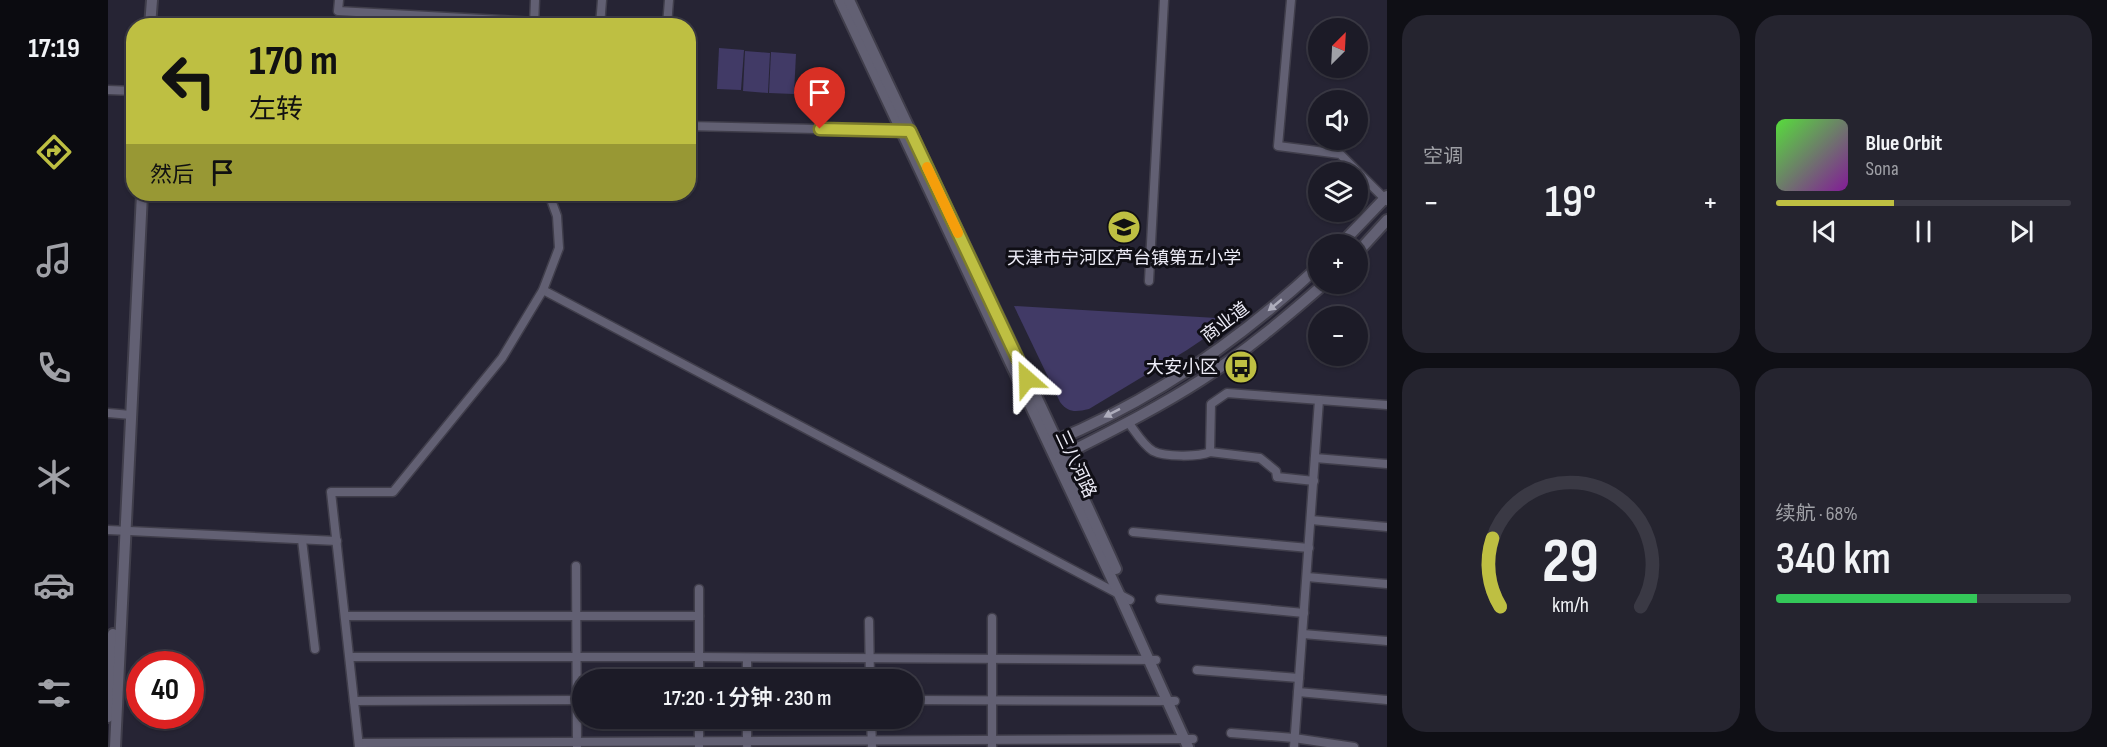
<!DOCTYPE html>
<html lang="zh">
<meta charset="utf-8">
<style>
:root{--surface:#1c1b27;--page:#25242f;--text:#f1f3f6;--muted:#a0a1a7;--line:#3a3944;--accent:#bebf42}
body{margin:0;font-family:"Sofia Sans Condensed","Noto Sans SC",sans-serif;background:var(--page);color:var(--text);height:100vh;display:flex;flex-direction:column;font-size:22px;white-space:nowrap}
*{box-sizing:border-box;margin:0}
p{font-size:20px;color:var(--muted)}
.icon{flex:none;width:33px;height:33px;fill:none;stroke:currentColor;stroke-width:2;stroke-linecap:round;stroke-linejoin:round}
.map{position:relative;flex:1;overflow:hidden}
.panel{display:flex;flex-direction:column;gap:15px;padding:15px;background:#0f0f15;width:720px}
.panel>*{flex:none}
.banner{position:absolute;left:18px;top:18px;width:570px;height:183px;border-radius:24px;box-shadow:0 2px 4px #0004,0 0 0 2px var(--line);background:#bebf42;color:#111;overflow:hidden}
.needle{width:39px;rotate:24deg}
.buttons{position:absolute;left:1200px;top:18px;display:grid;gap:12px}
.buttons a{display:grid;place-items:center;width:60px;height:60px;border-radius:50%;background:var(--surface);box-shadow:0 2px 4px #0004,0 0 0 2px var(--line);font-size:30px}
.speed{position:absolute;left:18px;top:651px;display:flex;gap:12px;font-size:30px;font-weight:700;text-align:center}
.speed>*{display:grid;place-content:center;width:78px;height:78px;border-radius:50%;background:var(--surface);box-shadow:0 2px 4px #0004,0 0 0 2px var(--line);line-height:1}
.speed .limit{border:9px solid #d22;background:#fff;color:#111}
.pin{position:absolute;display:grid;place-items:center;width:51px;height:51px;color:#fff;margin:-62px -26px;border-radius:50% 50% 50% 0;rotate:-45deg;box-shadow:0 0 6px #0007}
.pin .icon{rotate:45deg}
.me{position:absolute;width:66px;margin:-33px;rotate:335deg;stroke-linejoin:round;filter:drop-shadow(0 0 4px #0008)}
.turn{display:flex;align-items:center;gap:21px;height:126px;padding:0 24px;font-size:27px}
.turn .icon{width:78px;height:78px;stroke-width:2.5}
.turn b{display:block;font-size:42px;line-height:51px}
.then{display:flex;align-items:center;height:57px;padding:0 24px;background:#0003;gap:12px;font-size:22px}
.big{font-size:45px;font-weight:600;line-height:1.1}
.panel .widget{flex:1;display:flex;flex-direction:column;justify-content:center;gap:9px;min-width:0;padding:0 21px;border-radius:24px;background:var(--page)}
.panel .dial{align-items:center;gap:0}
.dial svg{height:156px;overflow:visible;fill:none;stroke:var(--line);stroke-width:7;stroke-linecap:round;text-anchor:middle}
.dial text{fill:var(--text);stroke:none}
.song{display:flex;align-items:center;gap:18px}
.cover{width:72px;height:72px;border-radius:9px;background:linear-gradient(135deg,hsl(110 70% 55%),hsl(290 70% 35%))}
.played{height:6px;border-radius:3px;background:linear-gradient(90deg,var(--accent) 40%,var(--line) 40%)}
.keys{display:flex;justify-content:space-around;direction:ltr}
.heat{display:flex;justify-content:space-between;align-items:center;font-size:33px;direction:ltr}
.charge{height:9px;border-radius:4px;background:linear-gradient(90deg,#34c759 68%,var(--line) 0)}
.panel .tiles{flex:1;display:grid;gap:15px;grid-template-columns:repeat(2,1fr)}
.trip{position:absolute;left:464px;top:669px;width:351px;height:60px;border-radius:30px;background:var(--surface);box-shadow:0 2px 4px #0004,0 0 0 2px var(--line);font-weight:600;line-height:60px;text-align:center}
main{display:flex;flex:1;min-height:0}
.tabs{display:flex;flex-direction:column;width:108px;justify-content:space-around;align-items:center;background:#0b0b10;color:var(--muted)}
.tabs .icon{width:42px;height:42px}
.tabs .active{color:var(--accent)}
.tabs b{font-size:27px;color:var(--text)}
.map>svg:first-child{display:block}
.green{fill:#413a66}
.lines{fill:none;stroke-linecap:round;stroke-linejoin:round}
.minor-casing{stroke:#403e4b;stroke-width:11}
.tertiary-casing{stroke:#403e4b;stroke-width:14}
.minor{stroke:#626073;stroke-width:8}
.tertiary{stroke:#626073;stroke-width:10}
.oneway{fill:#aeadbc}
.route-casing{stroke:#7c7c2b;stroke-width:15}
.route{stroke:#bebf42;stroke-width:10}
.slow{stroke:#f59e0b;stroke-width:10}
.labels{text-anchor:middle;stroke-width:6;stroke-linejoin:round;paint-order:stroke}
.poi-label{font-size:18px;fill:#edecf7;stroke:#0f0e15}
.street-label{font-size:18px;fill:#edecf7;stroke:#0f0e15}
</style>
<main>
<nav class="tabs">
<b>17:19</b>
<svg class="icon active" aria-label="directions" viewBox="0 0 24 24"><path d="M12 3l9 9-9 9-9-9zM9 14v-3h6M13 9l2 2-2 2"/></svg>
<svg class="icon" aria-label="music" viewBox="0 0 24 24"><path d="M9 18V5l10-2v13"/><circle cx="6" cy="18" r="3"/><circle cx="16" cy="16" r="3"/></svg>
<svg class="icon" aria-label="phone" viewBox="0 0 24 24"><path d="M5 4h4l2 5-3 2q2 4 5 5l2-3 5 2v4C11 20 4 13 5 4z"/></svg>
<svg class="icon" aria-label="climate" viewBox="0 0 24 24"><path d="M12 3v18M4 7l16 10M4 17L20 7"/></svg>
<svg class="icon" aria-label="car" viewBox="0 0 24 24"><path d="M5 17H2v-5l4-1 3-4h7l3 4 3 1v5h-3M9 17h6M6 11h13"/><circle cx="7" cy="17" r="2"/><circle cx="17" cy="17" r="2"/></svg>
<svg class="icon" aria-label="filters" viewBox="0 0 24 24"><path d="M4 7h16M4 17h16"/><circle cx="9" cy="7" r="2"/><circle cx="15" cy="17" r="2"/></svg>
</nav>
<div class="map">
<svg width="1279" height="747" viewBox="0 0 1279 747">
<rect width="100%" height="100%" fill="#262434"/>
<g class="green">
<path d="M611,48L636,50L633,90L609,89Z"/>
<path d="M637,51L662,53L660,93L635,91Z"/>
<path d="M663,52L688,54L686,94L661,93Z"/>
<path d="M906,306L1125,319L1079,350L981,409C968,412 960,413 952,402Z"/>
</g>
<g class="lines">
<g class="minor-casing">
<g id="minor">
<path d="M231,0L230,11L501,26"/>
<path d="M1183,0L1170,146L1232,154L1279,201"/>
<path d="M426,25L427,0"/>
<path d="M492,26L494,0"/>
<path d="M559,26L561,0"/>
<path d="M0,90L26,91"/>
<path d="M580,126L798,131"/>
<path d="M1041,281L1056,0"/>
<path d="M435,290L1022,600"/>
<path d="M0,413L23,415"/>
<path d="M1020,422C1027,431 1035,445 1045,451C1056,457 1091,457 1102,452L1103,404L1119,393L1279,405"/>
<path d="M1102,452L1152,458L1168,471L1169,477L1206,481"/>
<path d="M1207,458L1279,464"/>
<path d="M1203,520L1279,527"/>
<path d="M0,530L229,541"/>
<path d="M1025,532L1201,548"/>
<path d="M194,540L207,649"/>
<path d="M468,566L469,747"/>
<path d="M1199,577L1279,584"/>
<path d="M1052,599L1196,613"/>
<path d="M237,616H591"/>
<path d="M761,621L762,680"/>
<path d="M1195,634L1279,641"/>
<path d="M242,657H591L1048,660"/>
<path d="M1089,670L1191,678"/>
<path d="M591,680V589"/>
<path d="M639,680V658"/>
<path d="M1190,692L1279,700"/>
<path d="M804,700L1067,701"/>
<path d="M246,701L474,700"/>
<path d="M639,718V745"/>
<path d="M763,718L764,747"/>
<path d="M1123,733L1186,738L1246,747"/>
<path d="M251,743L1085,739"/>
<path d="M884,746V618"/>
<path d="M251,747L223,492H285L394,358L435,290L451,248L449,216L441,194"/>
<path d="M591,747V718"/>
<path d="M1186,747L1211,400"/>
</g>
</g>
<g class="tertiary-casing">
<g id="tertiary">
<path d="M732,0L1011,594L1080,747"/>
<path d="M741,0C829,190 922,378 1008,569"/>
<path d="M42,26L44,0"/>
<path d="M1233,244L1279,196"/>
<path d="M1250,252L1279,220"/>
<path d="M944,442C1042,402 1133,339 1210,267"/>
<path d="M952,457C999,433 1048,409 1093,380C1137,352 1177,318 1216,284"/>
<path d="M0,717L5,634"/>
<path d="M7,747L34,194"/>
</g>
</g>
<use href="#minor" class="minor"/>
<use href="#tertiary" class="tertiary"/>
</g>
<defs><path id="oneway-solid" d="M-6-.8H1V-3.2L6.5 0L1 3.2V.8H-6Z" transform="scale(1.5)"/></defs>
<g class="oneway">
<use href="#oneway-solid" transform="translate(1167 305) rotate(140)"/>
<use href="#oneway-solid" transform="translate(1004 413) rotate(153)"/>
</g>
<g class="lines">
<g class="route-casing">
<path id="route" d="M712,129L802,131L919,379"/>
</g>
<use href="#route" class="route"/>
<path class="slow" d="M819,167L850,233"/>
</g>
<defs>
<g id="school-disc" transform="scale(1.725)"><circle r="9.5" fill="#bebf42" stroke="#0f0e15"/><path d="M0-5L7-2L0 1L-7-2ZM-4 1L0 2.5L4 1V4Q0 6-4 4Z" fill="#111"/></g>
<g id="bus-disc" transform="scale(1.725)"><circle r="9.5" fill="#bebf42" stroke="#0f0e15"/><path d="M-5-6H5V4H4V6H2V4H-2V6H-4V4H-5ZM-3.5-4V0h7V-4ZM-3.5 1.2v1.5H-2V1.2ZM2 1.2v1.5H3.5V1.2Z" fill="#111"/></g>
</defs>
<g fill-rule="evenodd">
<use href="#school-disc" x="1016" y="227"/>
<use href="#bus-disc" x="1133" y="367"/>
</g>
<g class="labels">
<g class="poi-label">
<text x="1016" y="264">天津市宁河区芦台镇第五小学</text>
<text x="1110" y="373" text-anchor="end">大安小区</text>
</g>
<g class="street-label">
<text transform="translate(1117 322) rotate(-37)" y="6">商业道</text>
<text transform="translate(968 464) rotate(65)" y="6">三八河路</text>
</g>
</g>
</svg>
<div class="buttons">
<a><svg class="needle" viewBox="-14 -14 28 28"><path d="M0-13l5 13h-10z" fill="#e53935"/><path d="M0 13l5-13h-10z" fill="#a0a1a7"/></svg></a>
<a><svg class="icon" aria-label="sound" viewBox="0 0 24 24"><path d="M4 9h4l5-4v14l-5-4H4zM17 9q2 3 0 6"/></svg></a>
<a><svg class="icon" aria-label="layers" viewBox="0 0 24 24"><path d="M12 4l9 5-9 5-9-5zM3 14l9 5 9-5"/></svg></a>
<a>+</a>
<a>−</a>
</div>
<div class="speed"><div class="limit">40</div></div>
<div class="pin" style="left:712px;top:129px;background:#d93025"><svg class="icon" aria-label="arrive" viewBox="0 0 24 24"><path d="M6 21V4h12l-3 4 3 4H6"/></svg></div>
<svg class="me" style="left:919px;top:379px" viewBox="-20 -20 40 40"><path d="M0-17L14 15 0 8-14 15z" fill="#bebf42" stroke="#fff" stroke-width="4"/></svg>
<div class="trip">17:20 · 1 分钟 · 230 m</div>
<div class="banner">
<div class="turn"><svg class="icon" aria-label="left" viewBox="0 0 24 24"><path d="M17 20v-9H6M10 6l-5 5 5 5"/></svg><div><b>170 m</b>左转</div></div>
<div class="then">然后<svg class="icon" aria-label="arrive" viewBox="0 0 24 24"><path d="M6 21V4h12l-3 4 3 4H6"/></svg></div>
</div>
</div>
<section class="panel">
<div class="tiles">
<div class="widget"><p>空调</p>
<div class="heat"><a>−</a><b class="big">19°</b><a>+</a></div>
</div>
<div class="widget">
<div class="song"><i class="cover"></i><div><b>Blue Orbit</b><p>Sona</p></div></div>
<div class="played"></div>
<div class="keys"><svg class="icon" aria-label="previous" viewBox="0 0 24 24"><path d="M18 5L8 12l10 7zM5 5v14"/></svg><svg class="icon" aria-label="pause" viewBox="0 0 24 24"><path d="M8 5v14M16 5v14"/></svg><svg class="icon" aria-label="next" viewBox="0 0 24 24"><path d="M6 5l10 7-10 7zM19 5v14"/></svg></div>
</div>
<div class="widget dial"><svg viewBox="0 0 100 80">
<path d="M14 69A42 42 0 1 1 86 69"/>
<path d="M14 69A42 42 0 0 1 10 34" stroke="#bebf42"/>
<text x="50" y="56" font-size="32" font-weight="700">29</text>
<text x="50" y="72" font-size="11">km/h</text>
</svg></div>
<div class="widget"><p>续航 · 68%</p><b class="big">340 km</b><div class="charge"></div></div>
</div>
</section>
</main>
